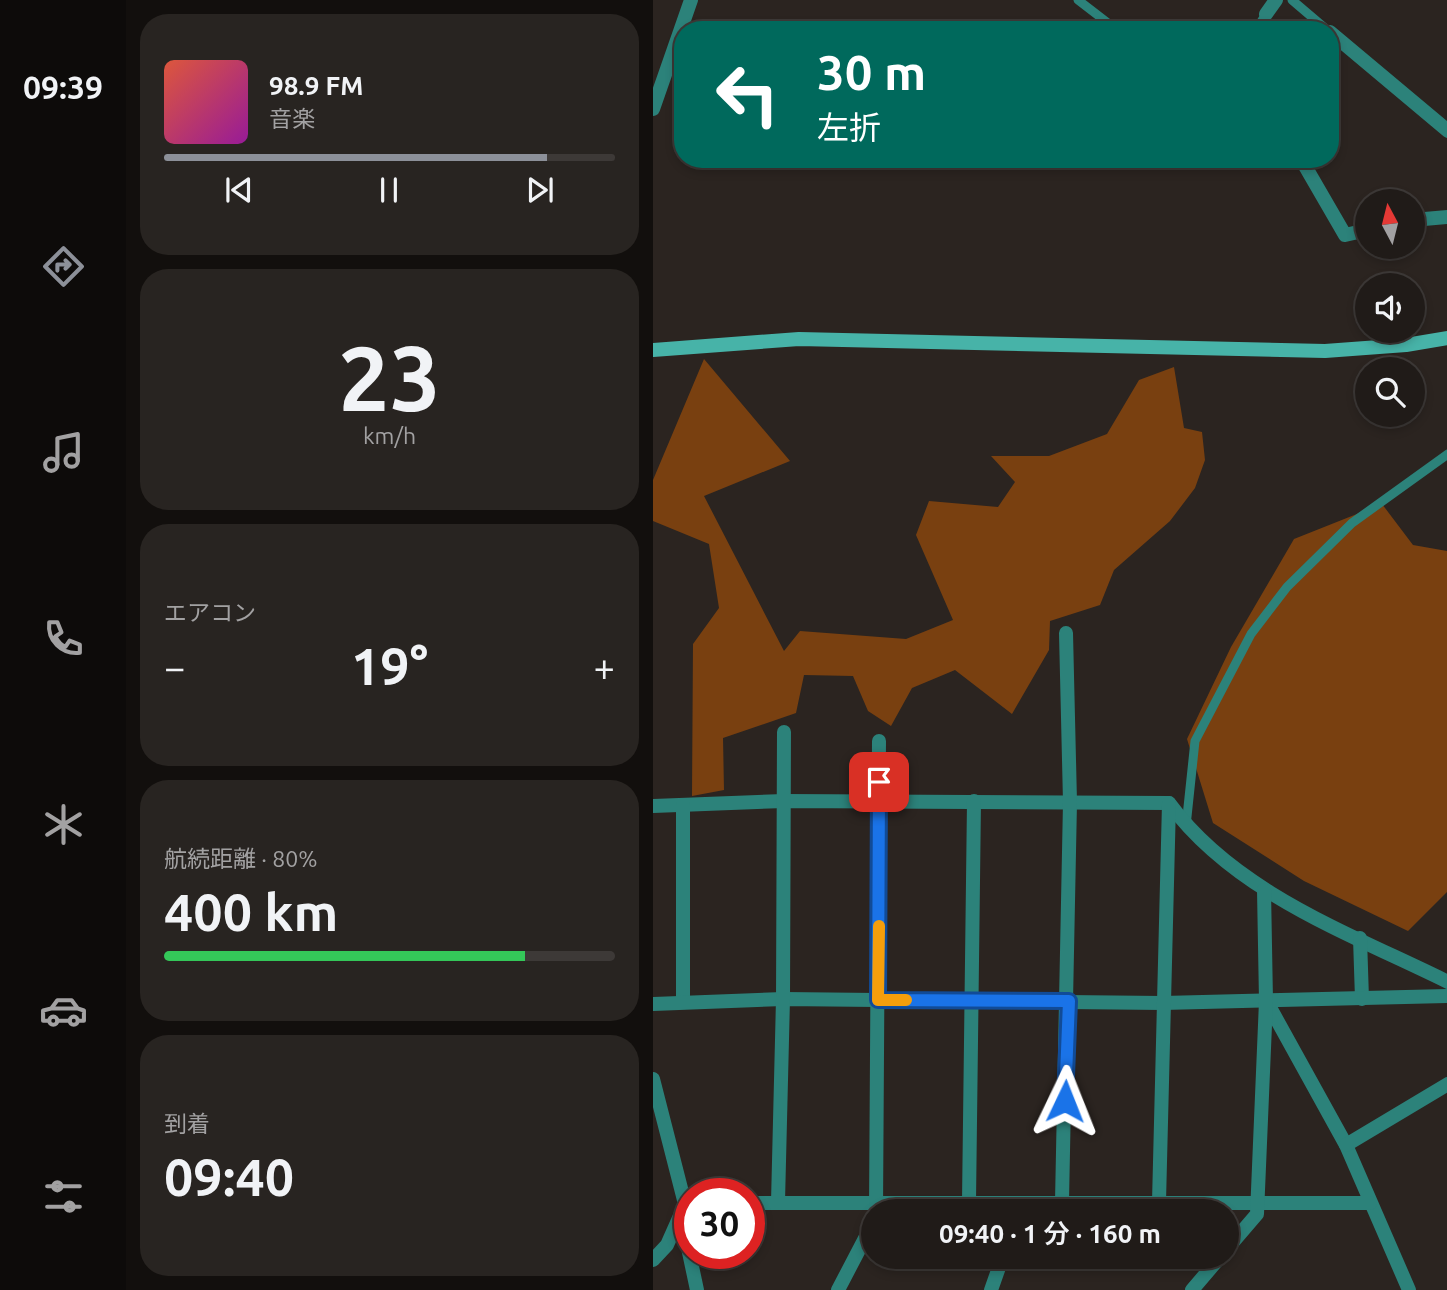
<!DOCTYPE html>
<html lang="ja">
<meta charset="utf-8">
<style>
:root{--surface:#201b18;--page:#282421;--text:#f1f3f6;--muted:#a2a1a2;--line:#3d3937;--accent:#8c9099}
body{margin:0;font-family:Ubuntu,"Noto Sans JP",sans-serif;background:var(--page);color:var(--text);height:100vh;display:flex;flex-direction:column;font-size:26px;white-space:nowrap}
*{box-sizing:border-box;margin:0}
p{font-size:23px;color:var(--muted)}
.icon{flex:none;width:38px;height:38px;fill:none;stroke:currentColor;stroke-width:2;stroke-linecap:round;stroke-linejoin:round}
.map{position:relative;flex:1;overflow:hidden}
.sheet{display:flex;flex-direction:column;gap:14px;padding:14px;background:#120f0d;width:527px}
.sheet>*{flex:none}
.hud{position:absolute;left:21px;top:21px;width:665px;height:147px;border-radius:28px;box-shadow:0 4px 10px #0003,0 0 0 2px var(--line);background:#00695c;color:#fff;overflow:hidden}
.needle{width:46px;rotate:353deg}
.tools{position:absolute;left:702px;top:189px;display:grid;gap:14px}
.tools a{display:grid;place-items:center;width:70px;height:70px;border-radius:50%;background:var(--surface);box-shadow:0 4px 10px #0003,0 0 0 2px var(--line);font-size:35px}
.speed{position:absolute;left:21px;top:1178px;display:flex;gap:14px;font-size:35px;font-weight:700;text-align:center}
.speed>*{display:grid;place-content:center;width:91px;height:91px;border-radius:50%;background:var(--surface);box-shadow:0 4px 10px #0003,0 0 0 2px var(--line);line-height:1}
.speed .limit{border:10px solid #d22;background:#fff;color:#111}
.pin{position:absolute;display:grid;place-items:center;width:60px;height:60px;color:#fff;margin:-30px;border-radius:14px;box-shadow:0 4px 10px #0006}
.me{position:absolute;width:77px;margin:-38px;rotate:2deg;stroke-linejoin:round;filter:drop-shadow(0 0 5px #0008)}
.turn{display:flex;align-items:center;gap:24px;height:147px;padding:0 28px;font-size:32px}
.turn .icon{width:91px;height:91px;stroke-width:2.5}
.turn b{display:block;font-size:49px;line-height:60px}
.big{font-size:52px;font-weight:600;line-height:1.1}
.sheet .tile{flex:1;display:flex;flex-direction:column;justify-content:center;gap:10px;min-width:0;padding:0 24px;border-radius:28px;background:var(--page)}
.sheet .dial{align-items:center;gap:0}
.dial b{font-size:91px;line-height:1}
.song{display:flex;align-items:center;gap:21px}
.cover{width:84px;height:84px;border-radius:10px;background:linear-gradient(135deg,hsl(10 70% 55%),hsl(300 70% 35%))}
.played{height:7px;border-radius:4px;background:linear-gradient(90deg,var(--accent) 85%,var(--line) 85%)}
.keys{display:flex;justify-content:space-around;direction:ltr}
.heat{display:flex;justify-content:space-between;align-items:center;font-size:38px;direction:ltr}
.charge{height:10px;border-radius:5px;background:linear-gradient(90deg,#34c759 80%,var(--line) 0)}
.trip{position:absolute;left:208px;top:1199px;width:378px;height:70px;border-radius:35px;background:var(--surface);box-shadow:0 4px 10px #0003,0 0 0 2px var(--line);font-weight:600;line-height:70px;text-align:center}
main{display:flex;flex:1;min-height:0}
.dock{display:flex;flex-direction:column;width:126px;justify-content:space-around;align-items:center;background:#0d0b0a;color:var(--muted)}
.dock .icon{width:49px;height:49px}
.dock .active{color:var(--accent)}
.dock b{font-size:32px;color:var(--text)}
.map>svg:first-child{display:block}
.forest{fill:#794010}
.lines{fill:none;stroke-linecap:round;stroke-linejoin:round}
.lane{stroke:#2c827a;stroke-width:9}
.street{stroke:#2c827a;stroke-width:14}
.secondary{stroke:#47b3a8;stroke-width:14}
.route-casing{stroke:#114b97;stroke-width:18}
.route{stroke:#1a73e8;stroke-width:12}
.slow{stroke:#f59e0b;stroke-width:12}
</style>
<main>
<nav class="dock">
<b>09:39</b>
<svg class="icon active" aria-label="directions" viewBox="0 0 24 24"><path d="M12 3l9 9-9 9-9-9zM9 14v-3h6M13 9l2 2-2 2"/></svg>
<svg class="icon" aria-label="music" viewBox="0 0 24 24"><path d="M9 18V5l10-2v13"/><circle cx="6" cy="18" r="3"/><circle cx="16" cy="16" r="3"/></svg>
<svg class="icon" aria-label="phone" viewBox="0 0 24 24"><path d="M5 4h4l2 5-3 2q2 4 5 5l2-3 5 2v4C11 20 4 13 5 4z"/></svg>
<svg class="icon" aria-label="climate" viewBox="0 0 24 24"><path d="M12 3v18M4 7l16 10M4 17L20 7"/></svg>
<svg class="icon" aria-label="car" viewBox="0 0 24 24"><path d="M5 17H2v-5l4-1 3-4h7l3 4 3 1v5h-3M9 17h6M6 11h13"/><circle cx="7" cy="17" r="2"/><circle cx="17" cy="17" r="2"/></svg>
<svg class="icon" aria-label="filters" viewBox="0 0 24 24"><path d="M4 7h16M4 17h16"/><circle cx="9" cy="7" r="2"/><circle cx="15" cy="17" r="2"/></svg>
</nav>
<section class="sheet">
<div class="tile">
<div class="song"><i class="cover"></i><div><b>98.9 FM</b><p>音楽</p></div></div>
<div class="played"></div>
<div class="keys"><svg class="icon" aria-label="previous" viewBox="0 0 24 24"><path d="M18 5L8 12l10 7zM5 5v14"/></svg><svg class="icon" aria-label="pause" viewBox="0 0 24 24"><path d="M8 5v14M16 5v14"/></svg><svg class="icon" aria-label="next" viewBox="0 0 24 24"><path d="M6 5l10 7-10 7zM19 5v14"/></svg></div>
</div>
<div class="tile dial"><b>23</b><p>km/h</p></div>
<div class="tile"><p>エアコン</p>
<div class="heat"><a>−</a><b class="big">19°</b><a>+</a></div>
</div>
<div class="tile"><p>航続距離 · 80%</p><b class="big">400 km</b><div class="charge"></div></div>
<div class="tile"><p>到着</p><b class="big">09:40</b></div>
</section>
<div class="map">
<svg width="795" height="1290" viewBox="0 0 795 1290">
<rect width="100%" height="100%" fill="#2b2420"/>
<g class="forest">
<path d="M51,359L137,461L51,496L131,651L147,631L253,639L300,620L263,535L276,501L345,507L362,482L338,456H396L454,434L486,380L521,367L531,428L549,432L552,460L542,488L517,521L461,570L447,605L397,621L396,650L359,714L302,670L259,688L238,726L215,711L200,676L151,675L143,713L70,738L71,790L39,796L40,644L66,608L56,544L0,521V480Z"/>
<path d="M729,504L760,545L794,551V892L755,931L651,881L560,823L534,739L578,647L641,539Z"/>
</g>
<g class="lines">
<g class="lane">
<path d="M425,0L464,30"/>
<path d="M639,0L673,29"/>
<path d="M603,30L613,14"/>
<path d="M533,826L542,741L598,634L634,587L699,523L795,454"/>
</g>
<g class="street">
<path d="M613,14L623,0"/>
<path d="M677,32L795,131"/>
<path d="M0,109L38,0"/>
<path d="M648,159L692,235L714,230"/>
<path d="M760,220L795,217"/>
<path d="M0,806L131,801L516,803C582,893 698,934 795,982"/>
<path d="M707,938L709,999"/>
<path d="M30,1002V805"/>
<path d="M614,1002L693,1145L756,1290"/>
<path d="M0,1004L130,999L510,1003L795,996"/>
<path d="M0,1079L32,1204L34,1243L44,1290"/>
<path d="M693,1145L795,1084"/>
<path d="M125,1202L130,999L131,732"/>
<path d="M316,1202L321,801"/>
<path d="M409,1202L417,802L413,633"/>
<path d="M506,1202L516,803"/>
<path d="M96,1203H717"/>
<path d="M223,1211L226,741"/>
<path d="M574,1249L604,1214L613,1001L611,890"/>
<path d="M0,1260L14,1245L30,1209"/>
<path d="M185,1290L220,1223"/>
<path d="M338,1290L350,1256"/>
<path d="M539,1290L568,1256"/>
</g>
<path class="secondary" d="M0,350L146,339L672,351L753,345L795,338"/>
</g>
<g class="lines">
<g class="route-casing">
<path id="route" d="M226,782L225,1000L416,1001L412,1101"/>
</g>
<use href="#route" class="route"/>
<path class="slow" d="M226,926L225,1000H253"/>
</g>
</svg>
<div class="tools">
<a><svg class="needle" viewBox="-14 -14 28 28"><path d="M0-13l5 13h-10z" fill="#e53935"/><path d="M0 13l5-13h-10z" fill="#a2a1a2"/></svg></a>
<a><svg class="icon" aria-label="sound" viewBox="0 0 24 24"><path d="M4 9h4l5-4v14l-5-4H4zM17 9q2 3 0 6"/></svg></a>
<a><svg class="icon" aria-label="search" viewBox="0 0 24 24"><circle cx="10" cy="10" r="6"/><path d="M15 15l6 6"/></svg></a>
</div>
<div class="speed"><div class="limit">30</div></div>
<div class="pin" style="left:226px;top:782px;background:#d93025"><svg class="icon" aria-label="arrive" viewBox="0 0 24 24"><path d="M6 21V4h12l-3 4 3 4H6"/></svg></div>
<svg class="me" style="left:412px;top:1101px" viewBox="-20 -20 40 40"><path d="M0-17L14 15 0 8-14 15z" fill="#1a73e8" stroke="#fff" stroke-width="4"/></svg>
<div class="trip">09:40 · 1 分 · 160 m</div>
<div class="hud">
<div class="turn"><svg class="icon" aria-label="left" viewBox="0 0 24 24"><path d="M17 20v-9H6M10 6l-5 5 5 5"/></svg><div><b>30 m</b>左折</div></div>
</div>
</div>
</main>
